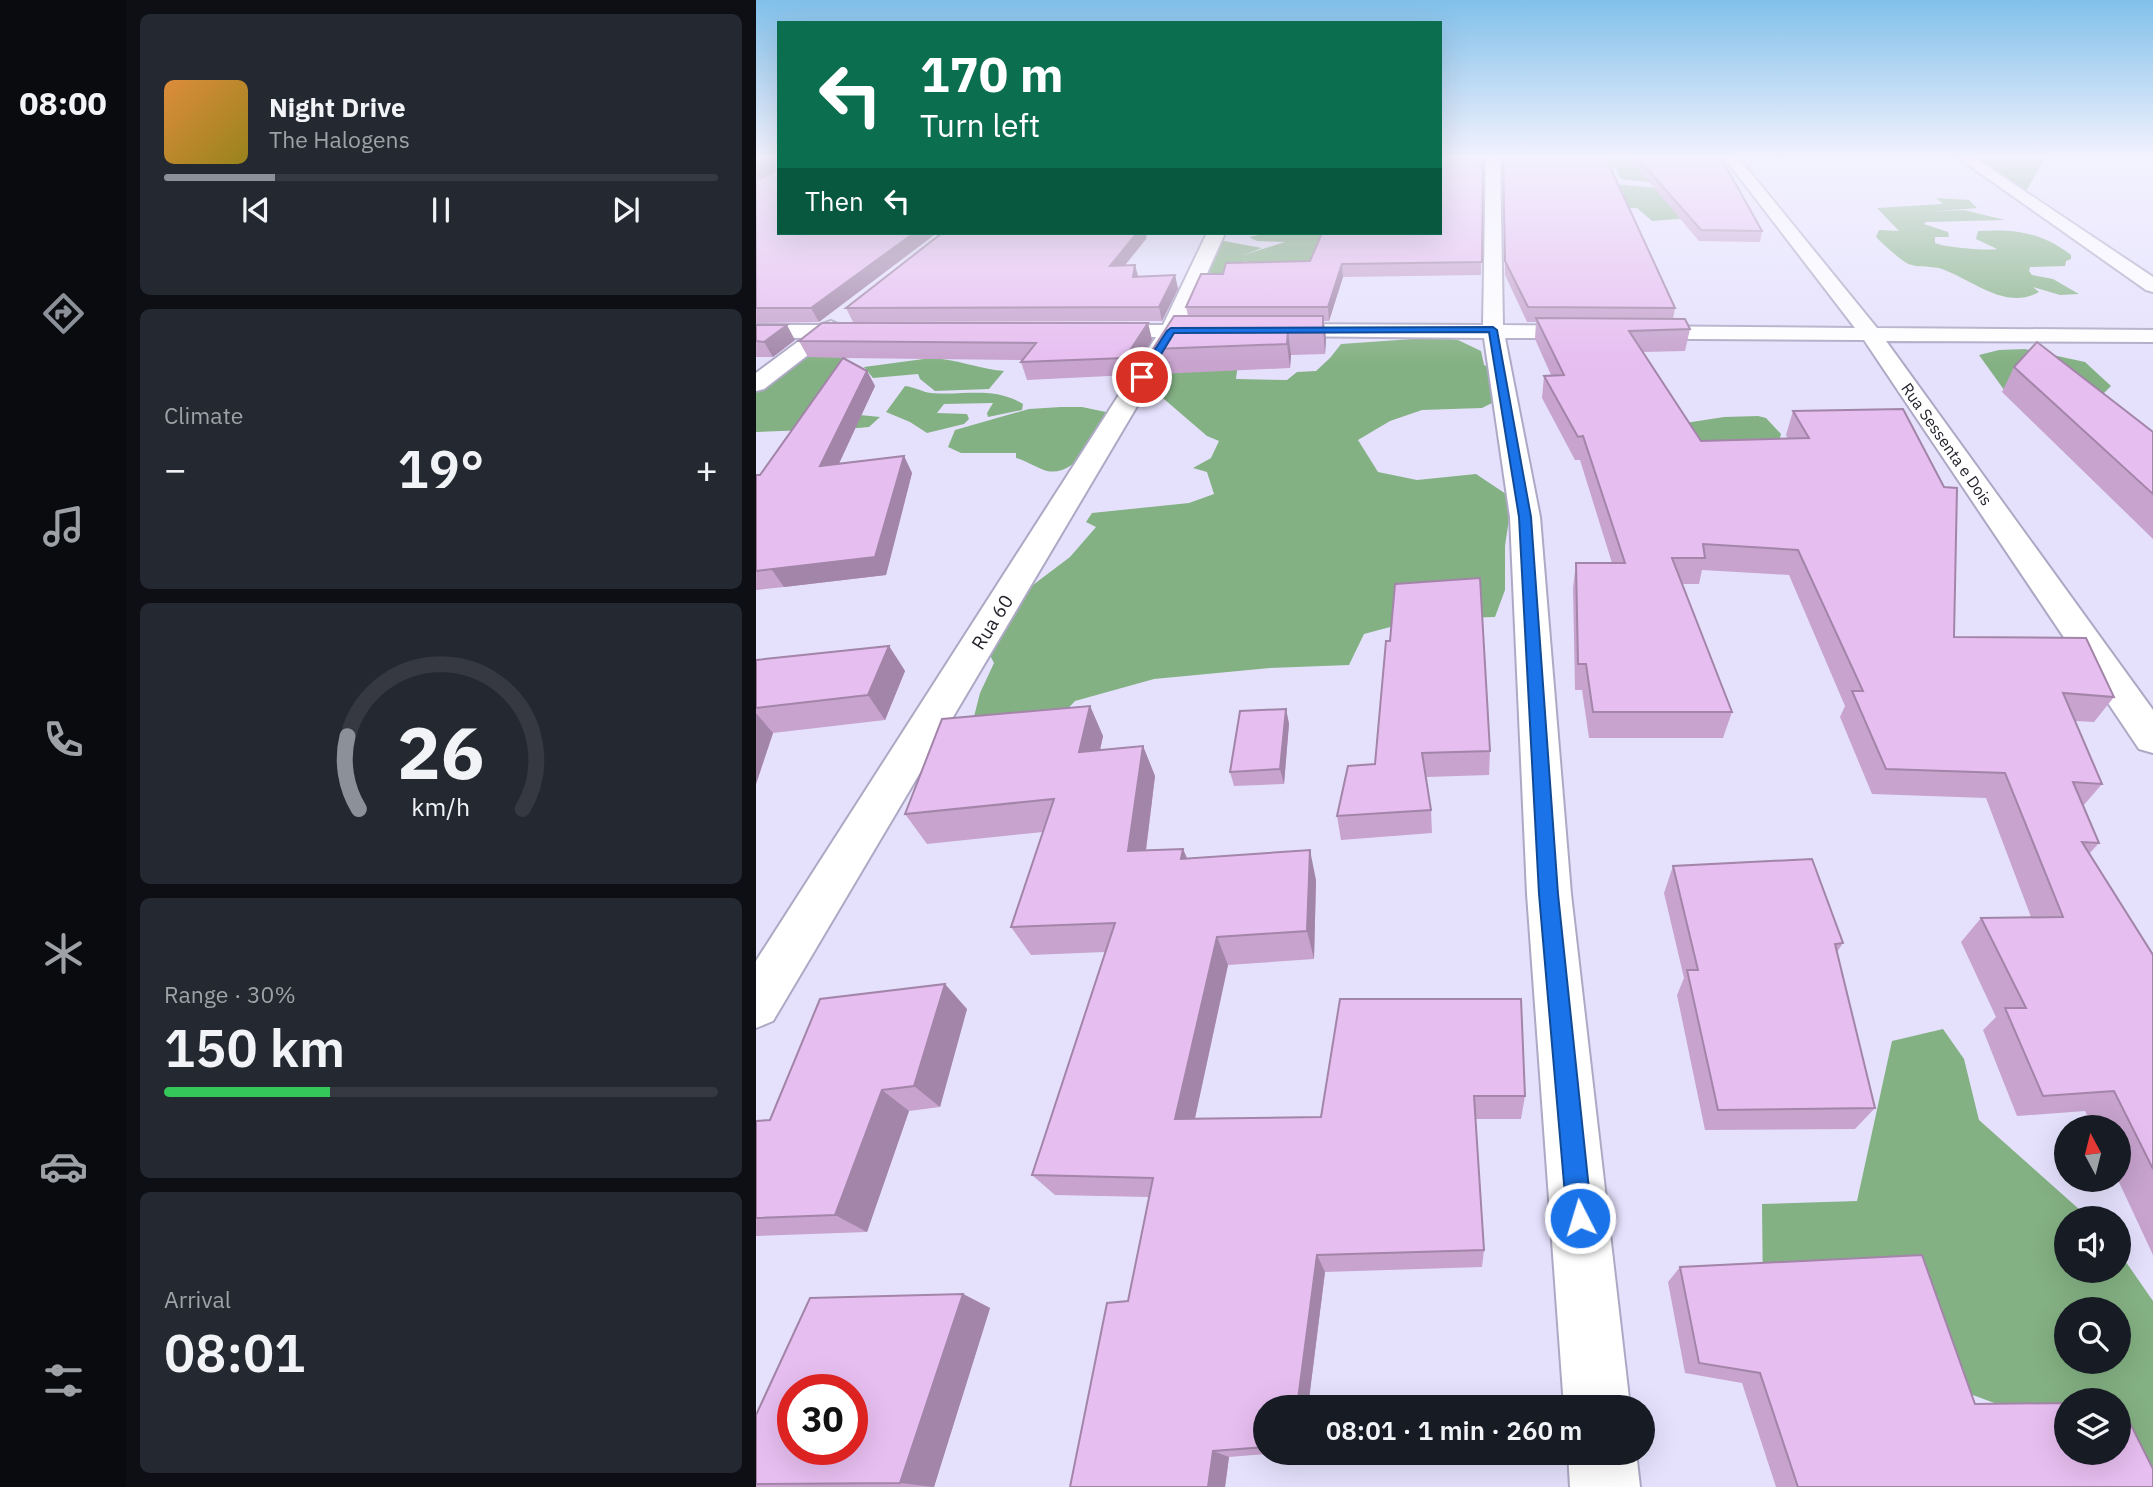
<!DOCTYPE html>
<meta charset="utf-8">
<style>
:root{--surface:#171b24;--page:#242831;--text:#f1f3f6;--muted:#9ea1a6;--line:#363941;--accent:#8c9099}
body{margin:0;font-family:"IBM Plex Sans",sans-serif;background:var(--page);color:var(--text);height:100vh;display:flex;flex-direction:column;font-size:26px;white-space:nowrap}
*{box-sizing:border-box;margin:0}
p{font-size:23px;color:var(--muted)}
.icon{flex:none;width:38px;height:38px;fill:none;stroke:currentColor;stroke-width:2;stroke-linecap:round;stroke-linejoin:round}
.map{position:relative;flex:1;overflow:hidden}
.panel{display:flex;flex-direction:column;gap:14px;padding:14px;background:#0d0f14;width:630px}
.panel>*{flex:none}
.guide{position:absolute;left:21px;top:21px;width:665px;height:214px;border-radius:0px;box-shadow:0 7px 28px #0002;background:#0b6e4f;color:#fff;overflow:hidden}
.needle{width:46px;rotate:353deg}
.controls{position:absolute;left:1298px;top:1115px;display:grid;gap:14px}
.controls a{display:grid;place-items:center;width:77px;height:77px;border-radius:50%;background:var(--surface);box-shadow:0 7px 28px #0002;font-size:35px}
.speed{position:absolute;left:21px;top:1374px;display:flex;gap:14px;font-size:35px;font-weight:700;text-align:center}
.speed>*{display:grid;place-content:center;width:91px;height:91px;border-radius:50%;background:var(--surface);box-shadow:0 7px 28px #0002;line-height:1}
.speed .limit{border:10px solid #d22;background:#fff;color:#111}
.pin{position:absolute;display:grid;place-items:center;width:60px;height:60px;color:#fff;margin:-30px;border:4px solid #fff;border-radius:50%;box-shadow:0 2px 7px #0007}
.me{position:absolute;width:77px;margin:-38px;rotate:355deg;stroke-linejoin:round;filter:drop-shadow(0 0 5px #0008)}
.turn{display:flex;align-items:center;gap:24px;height:147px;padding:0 28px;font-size:32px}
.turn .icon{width:91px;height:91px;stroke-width:2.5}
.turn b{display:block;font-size:49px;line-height:60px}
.then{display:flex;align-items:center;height:66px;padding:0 28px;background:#0003;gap:14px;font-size:26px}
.big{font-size:52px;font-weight:600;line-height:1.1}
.panel .tile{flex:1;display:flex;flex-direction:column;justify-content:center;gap:10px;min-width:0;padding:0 24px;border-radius:10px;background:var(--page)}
.panel .dial{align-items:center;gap:0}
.dial svg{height:182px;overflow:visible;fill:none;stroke:var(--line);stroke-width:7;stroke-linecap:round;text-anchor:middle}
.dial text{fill:var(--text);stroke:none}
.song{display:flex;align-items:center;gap:21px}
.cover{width:84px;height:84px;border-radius:10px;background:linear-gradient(135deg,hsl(30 70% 55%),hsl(50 70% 35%))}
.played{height:7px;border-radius:4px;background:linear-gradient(90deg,var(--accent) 20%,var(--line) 20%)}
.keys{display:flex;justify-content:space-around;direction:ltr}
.heat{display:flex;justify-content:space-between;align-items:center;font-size:38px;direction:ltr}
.charge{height:10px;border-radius:5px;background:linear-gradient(90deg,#34c759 30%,var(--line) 0)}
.trip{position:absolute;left:497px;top:1395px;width:402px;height:70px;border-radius:35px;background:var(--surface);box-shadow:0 7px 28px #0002;font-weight:600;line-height:70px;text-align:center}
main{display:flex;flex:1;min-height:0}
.tabs{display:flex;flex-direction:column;width:126px;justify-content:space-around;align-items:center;background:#090b0e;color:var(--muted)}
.tabs .icon{width:49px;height:49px}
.tabs .active{color:var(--accent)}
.tabs b{font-size:32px;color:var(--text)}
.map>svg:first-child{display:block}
.forest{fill:#84b183;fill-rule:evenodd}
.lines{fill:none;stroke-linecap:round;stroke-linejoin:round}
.minor-casing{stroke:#ada9c4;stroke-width:4}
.minor{fill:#fff;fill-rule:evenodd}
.wall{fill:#c7a3ce}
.shaded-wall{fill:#a285a8}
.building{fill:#e7bef0;stroke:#a285a8;stroke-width:2;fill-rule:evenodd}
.route{fill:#1a73e8;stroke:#114b97;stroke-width:2}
.labels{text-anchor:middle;stroke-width:7;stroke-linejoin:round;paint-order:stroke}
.far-street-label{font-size:16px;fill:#25242e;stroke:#fff}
.street-label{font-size:19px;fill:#25242e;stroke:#fff}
</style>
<main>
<nav class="tabs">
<b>08:00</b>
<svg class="icon active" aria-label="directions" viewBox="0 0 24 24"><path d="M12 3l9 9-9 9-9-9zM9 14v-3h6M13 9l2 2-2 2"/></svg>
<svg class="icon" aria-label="music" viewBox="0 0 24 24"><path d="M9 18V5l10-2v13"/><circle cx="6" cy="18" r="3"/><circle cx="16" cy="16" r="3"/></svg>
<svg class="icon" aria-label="phone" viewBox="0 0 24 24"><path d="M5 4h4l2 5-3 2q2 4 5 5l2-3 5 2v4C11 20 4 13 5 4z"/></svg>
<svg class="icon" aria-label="climate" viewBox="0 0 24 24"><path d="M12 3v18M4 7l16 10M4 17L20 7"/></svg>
<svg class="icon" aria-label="car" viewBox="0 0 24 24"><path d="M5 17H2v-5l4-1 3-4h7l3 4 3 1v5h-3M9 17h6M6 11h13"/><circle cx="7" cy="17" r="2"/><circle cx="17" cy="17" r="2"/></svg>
<svg class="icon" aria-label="filters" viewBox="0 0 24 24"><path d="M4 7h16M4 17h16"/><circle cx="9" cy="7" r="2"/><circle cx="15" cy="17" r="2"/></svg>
</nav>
<section class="panel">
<div class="tile">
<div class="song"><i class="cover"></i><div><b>Night Drive</b><p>The Halogens</p></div></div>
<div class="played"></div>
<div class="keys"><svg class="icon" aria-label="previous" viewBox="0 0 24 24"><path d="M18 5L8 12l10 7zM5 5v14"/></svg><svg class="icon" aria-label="pause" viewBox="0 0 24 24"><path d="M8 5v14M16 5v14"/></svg><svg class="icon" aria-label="next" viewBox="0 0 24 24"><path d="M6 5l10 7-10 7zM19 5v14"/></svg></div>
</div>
<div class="tile"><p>Climate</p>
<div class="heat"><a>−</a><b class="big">19°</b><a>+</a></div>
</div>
<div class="tile dial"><svg viewBox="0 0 100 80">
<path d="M14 69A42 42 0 1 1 86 69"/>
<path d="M14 69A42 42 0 0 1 9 37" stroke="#8c9099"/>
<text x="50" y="56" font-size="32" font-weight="700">26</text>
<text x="50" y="72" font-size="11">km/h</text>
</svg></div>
<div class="tile"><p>Range · 30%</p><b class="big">150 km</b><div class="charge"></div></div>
<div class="tile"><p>Arrival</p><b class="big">08:01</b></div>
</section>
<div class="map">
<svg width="1397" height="1487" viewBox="0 0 1397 1487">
<rect width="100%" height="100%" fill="#e5e1fd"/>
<g class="forest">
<path d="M869,156H946L881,170L900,177L893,182L865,179L860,168L846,161Z"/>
<path d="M1216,156H1290L1270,191Z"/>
<path d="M859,184L911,189L934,218L896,221L881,208L815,207Z"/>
<path d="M1180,198L1213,200L1221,208L1171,212L1208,210L1249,220L1170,222L1168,224L1192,232L1193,237H1179V243C1187,247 1231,251 1241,249L1220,239L1222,231C1259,229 1285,232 1315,255V259L1310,261L1309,266L1274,267L1273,271L1276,275L1297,279L1323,294L1304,295L1277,287L1283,292C1250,311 1217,280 1186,269C1175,265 1159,269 1149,262C1139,255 1129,246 1120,237L1123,230L1143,231L1121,208L1187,204Z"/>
<path d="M514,233H582L568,262L499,266L488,261L487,267C474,276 462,275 446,271L457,239L506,248L488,255L529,242L501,241L493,237Z"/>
<path d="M685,337L702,340L725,351L728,365L734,368L742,400L726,408L666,410L634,421L602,440L622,472L661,480L720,474L756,498L749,546V590L739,617L664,619L608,634L593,665L514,668L398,679L319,701L278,745L211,744L224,693L238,663L220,628L314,557L340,527L330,522L336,513L433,503L458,494L451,472L437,468L455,458L463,441L451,436L408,399H391L423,347L482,363L480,379L531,380L541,372L560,371L574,358L585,344Z"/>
<path d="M1269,349L1329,362L1355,386L1341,400L1251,394L1223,355L1243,350Z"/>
<path d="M50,350L90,357L92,366L84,413L124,417L113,427L102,428L0,432V371Z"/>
<path d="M175,358C201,359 223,369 248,371L233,389L179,391L164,379L162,374L117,378L108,367Z"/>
<path d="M149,386C159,387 166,392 175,393C208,396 237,386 267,404L266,410L232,417L231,413L237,403L188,404L181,413L211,414L213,419L208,424L171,433L154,422L130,412Z"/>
<path d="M305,407H326L350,412C343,435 320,477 291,471C283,469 271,461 260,458V453H205L192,447L199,430L273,409Z"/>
<path d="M1002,416L1010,418L1025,434L1022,446L855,444L897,428L968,417Z"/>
<path d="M1187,1029L1208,1059L1223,1120L1333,1218H1311V1270H1363V1252L1397,1301V1487L1363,1452V1400H1311V1430L1206,1391L1007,1302L1006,1204L1101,1201L1136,1041ZM1311,1309H1363V1362H1311Z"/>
</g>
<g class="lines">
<g class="minor-casing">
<g id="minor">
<path d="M730,156H744L747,325L1099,328L967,156H981L1121,328L1397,330V342L1130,341L1397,710V753L1383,749L1108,340L749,338L784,517L815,894L874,1407H808L771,894L754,517L728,338L517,336L510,334L506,330L510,326L517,324L727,325Z"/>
<path d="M1200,156H1216L1397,277V292L1390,290Z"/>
<path d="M451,233H469L428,325L468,326L471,331L468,336L422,337L17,1021L0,1028V961L400,337H342L334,336L331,331L334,326L342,325H407Z"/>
<path d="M75,321L84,325L114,327L117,332L114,337L74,338L8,389L0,391V373L47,338L0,337V325H64Z"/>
<path d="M812,1452H880L884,1487H814Z"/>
</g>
</g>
<use href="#minor" class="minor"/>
</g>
<g class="wall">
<path d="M0,156H23L63,322L0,323V180L18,172L19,170L0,178Z"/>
<path d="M727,156L725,275L587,277L573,321H568L570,339L569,354L535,355L534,368L403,374L397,349L432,316L430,307L467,274L554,261Z"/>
<path d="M747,156H849L919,308L917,319L934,329L929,351L887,352L945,441L1032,439L1030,435L1037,411L1198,637L1358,697L1338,722L1319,721L1346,784L1327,806L1343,843L1333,854L1397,955V1255L1362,1180H1363V1127H1337L1329,1111L1261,1116L1227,1030L1240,1017L1205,942L1225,918L1275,917L1230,798L1116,794L1084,717L1089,706L1033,575L946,570L943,584H926L976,712L967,738H833L826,690H819L817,588L820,563H856L824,460H819L786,398L788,376L795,375L779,339L780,322H771L749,275Z"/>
<path d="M871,156H964L1006,231L1004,242L943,241Z"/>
<path d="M390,239L369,265L382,276L419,275L422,289L406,321L97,322L90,308Z"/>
<path d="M392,323L396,340L374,375L271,380L265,362L267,360L88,358L111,371L119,386L83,463L148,456L156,473L130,575L28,587L0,590V475H4L87,358L52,357L43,341Z"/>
<path d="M0,325L39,340L17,357H0Z"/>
<path d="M1258,367L1397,432V539L1246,392Z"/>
<path d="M630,641L734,751L733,775L670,777L675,810L676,833L585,840L581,816L619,764Z"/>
<path d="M133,646L149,671L129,720L17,733L0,784V660Z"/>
<path d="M334,706L347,736L344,750L387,746L399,776L390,851L427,849L431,858L560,880L558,959L472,965L439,1118L565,1117L584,999L769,1096L765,1119H719L728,1250L726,1267L569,1272L552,1407H509V1452H535L473,1457L469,1487L372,1301L393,1197L299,1195L276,1175L349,952L275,955L255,927L287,832L171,844L149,814Z"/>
<path d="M530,709L533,724L528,784L478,786L474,772Z"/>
<path d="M917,866L1087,943L1081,952L1119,1108L1099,1129L949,1130L921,995L928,978L908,893Z"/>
<path d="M211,1009L184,1107L153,1111L111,1232L0,1236V1121L14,1120Z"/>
<path d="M924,1267L1219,1404L1397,1487H1020L986,1383L929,1373L912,1282Z"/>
<path d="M207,1294L234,1308L178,1487H0V1484Z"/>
</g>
<g class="shaded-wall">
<path d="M16,157L22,169L0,178V164Z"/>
<path d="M158,233H181L63,322L55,308Z"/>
<path d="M381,233H391L390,239L357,280L354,266Z"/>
<path d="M586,264L587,277L573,321L572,307Z"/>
<path d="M379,265L383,279L377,277Z"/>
<path d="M419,275L422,289L406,321L403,307Z"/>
<path d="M567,316L570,339L569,354L567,330Z"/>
<path d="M392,323L396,340L374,375L369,358Z"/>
<path d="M31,325L39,340L17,357L8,342Z"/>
<path d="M532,331L535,355L534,368L531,344Z"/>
<path d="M111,371L119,386L74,483L64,466Z"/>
<path d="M148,456L156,473L130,575L28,587L16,570Z"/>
<path d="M133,646L149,671L129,720L112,695Z"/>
<path d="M334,706L347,736L337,783L323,752Z"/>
<path d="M530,709L533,724L528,784L524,769Z"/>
<path d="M0,713L17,733L0,784Z"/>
<path d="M387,746L399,776L386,881L372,851Z"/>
<path d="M427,849L439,878L425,859Z"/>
<path d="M554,850L560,880L558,959L551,931Z"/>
<path d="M461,937L472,965L434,1141L419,1119Z"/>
<path d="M189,984L211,1009L184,1107L158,1086Z"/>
<path d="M126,1090L153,1111L111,1232L79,1215Z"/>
<path d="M561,1255L569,1272L552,1407H541Z"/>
<path d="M207,1294L234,1308L178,1487L144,1483Z"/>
<path d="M457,1451L473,1457L469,1487H452Z"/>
</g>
<g class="building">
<path d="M0,156H23V233H158L55,308H0V180L18,172L20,160L16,157L0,164Z"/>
<path d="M684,156H727L726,262L586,264L572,307H430L445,274H467L470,263L554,261L566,233H684Z"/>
<path d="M747,156H849L919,308L772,307L749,261Z"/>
<path d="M880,156H964L1006,231L945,230Z"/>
<path d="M186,233H381L354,266L379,265L377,277L419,275L403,307L90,308Z"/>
<path d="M418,316H567V330L532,331L531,344L397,349Z"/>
<path d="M780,318L929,319L934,329L873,331L945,441L1053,438L1037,411L1147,409L1188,487L1201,488L1198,637L1330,638L1358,697L1307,693L1346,784L1317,782L1343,843L1326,842L1397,955V1169L1358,1091L1287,1096L1249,1008H1270L1225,918L1307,917L1249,773L1130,769L1096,691H1107L1042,550L947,544L949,558H916L976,712H837L830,664H822L820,563H869L827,436L822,437L788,376L808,375Z"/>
<path d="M66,323H392L369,358L265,362L280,343L43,341Z"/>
<path d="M0,325H31L8,342L0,341Z"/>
<path d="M1281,342L1397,432V494L1258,367Z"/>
<path d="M87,358L111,371L64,466L148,456L119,557L0,571V475H4Z"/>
<path d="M724,578L734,751L666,753L675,810L581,816L592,766L619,764L630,641H634L639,584Z"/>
<path d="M133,646L112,695L0,708V660Z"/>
<path d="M334,706L323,752L387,746L372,851L427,849L425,859L554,850L551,931L461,937L419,1119L565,1117L584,999H765L769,1096H718L728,1250L561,1255L541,1407H509V1447L457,1451L452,1487H314L351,1303L372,1301L397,1178L276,1175L359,923L255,927L298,799L149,814L186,719Z"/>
<path d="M530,709L524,769L474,772L484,711Z"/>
<path d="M1056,859L1087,943L1079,944L1119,1108L962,1110L931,970H942L917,866Z"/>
<path d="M189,984L158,1086L126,1090L79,1215L0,1218V1121L14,1120L64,999Z"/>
<path d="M1166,1255L1219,1404L1311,1403V1452H1363V1403H1364L1397,1469V1487H1042L1004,1373L943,1363L924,1267Z"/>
<path d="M207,1294L144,1483L0,1484V1415L54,1298ZM37,1390H96V1449H37Z"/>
</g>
<linearGradient id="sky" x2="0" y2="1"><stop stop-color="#81c0ea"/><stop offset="0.43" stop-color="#f3f2fe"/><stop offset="1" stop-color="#f3f2fe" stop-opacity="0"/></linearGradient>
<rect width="1397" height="364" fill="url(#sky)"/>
<path class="route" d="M737,327L741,330L775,517L802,894L836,1218L832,1226L824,1230L815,1226L811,1218L783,894L763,517L733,332L418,333L390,379L381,377L411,331L415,328Z"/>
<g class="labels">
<g class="far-street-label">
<text transform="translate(1191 444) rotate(55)" y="6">Rua Sessenta e Dois</text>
</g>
<g class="street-label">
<text transform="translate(236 622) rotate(-58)" y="7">Rua 60</text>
</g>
</g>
</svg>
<div class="controls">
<a><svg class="needle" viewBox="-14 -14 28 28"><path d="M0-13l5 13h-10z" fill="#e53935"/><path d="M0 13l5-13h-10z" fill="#9ea1a6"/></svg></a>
<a><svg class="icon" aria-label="sound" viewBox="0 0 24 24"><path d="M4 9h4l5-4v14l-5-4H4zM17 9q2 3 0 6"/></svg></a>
<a><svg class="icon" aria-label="search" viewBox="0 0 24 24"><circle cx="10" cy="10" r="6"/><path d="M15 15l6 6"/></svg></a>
<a><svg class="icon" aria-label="layers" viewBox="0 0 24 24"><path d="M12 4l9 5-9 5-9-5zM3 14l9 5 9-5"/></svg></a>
</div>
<div class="speed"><div class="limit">30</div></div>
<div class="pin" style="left:386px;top:377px;background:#d93025"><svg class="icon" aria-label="arrive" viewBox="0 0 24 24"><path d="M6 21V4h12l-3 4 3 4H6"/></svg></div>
<svg class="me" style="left:824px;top:1218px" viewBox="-20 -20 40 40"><circle r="17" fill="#1a73e8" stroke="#fff" stroke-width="3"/><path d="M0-11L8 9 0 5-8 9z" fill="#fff"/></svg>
<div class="trip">08:01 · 1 min · 260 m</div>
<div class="guide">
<div class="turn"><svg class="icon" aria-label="left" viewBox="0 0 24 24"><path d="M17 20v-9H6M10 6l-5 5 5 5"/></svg><div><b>170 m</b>Turn left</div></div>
<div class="then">Then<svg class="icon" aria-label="left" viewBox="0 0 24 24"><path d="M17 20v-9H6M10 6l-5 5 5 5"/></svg></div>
</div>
</div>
</main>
